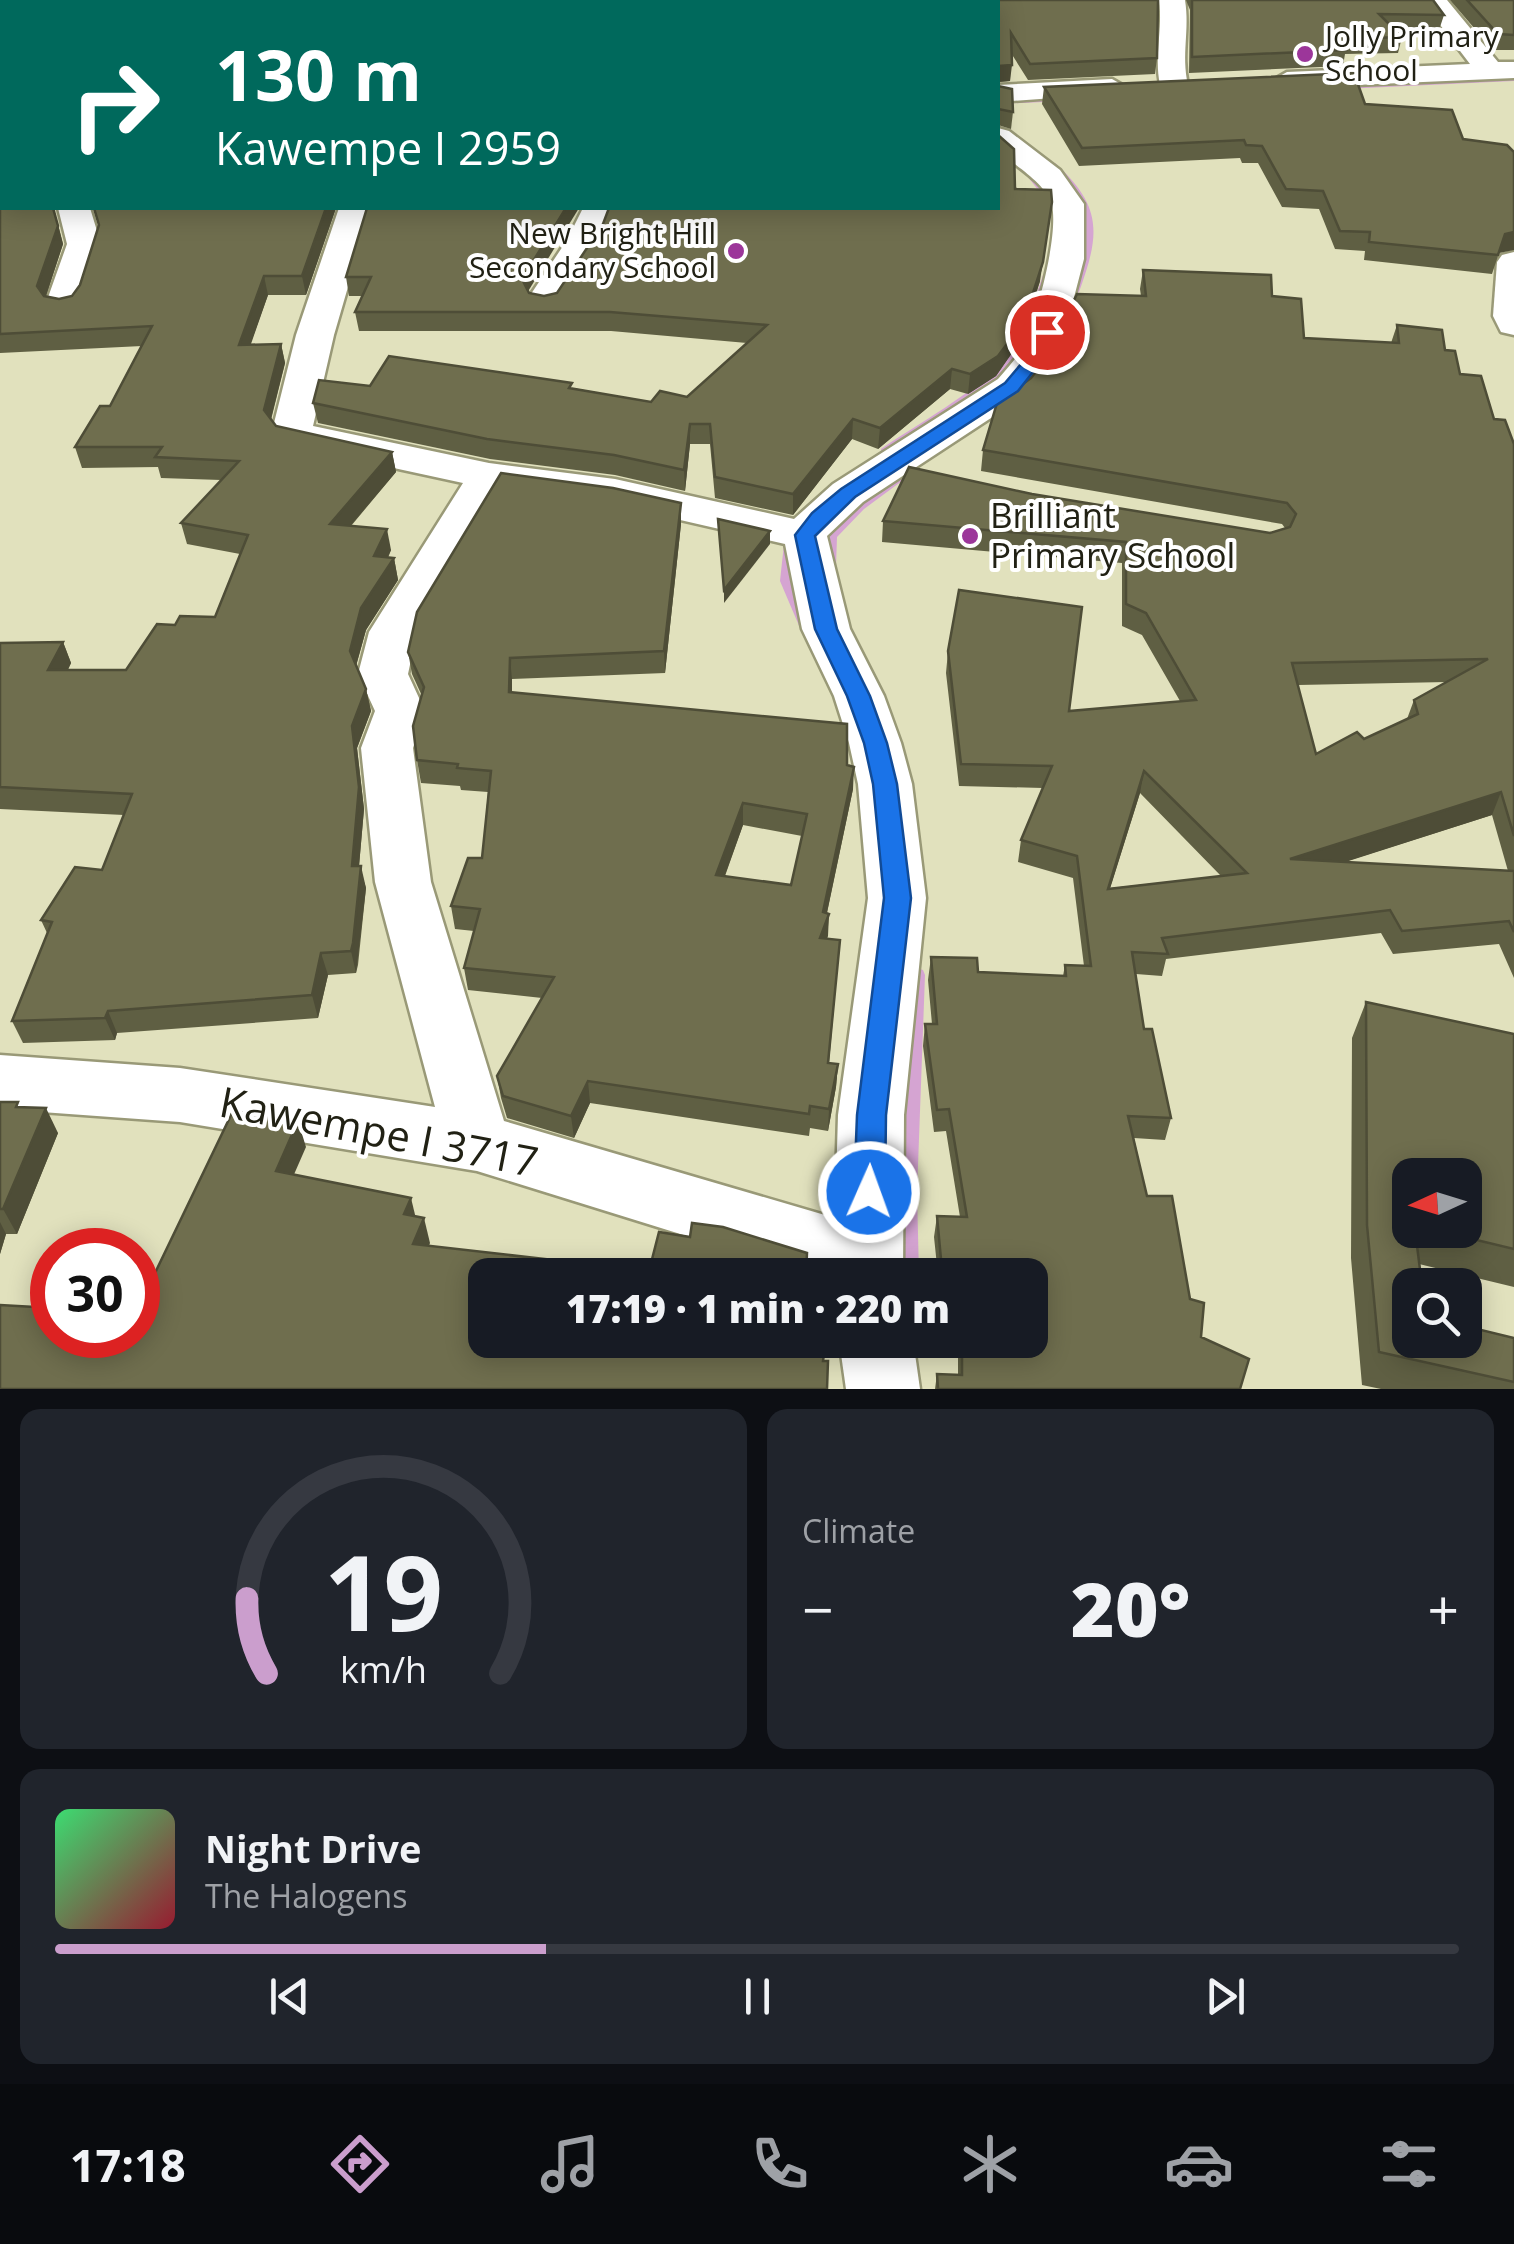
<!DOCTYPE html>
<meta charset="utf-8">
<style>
:root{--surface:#171b24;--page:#20242c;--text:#f1f3f6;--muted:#9ea1a6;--line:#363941;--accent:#cb9ecd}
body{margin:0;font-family:"Open Sans",sans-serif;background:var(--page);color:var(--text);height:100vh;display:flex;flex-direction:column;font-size:38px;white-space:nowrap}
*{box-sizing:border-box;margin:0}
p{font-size:32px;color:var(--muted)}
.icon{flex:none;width:55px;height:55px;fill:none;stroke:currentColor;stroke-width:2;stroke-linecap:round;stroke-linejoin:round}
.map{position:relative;height:1389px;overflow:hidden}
.details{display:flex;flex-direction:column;gap:20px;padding:20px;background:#0d0f14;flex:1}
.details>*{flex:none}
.guide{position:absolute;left:0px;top:0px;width:1000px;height:210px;box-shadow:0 5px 25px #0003;background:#00695c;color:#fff;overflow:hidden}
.needle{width:65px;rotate:266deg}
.buttons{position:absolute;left:1392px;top:1158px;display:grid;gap:20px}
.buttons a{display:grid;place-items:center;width:90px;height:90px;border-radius:20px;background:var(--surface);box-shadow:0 5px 25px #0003;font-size:50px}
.speed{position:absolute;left:30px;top:1228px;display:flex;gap:20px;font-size:50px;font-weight:700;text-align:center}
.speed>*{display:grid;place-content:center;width:130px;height:130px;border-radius:50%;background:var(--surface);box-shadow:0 5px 25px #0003;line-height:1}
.speed .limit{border:15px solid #d22;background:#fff;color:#111}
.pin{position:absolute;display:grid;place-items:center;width:85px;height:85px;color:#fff;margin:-42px;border:5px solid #fff;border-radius:50%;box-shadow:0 2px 10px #0007}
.me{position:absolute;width:110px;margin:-55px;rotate:2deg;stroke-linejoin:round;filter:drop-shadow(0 0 8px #0008)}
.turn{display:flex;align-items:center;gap:35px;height:210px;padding:0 50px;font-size:45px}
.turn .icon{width:130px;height:130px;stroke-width:2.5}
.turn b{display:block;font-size:70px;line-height:85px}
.big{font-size:75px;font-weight:800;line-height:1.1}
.details .widget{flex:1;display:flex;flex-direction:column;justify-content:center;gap:15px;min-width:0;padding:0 35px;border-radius:20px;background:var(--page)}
.details .dial{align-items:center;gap:0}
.dial svg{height:260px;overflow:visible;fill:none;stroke:var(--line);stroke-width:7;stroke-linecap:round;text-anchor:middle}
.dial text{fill:var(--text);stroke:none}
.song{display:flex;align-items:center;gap:30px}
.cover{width:120px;height:120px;border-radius:15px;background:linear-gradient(135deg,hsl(140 70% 55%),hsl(350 70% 35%))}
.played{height:10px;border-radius:5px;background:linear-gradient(90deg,var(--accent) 35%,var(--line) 35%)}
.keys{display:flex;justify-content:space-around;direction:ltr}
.heat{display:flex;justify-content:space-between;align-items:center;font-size:55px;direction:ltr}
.details .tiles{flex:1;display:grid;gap:20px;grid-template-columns:1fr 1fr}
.widget:last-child{grid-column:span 2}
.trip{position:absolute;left:468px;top:1258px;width:580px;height:100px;border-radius:20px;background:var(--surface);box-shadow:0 5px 25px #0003;font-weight:800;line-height:100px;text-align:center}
.tabs{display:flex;height:160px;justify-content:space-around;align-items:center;background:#090b0e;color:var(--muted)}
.tabs .icon{width:70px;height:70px}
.tabs .current{color:var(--accent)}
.tabs b{font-size:45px;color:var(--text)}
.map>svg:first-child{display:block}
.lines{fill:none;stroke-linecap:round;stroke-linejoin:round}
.stream{fill:#d5a4d2;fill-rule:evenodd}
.minor-casing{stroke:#997;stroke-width:5}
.minor{fill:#fff;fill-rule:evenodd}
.wall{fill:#5f5f43;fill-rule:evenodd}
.shaded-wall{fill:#4e4d37}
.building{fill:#6f6e4e;stroke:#4e4d37;stroke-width:2.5;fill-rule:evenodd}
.route{fill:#1a73e8;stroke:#114b97;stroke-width:2.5}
.poi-dot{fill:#9c369a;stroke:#fff;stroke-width:4}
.labels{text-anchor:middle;stroke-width:8;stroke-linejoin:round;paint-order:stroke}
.far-poi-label{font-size:30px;fill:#212114;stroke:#fff;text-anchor:start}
.poi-label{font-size:35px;fill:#212114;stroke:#fff;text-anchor:start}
.near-street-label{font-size:42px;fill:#212114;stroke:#fff}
</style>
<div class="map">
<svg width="1514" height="1389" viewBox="0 0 1514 1389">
<rect width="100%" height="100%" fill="#e1e1bd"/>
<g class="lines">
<g class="stream">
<path d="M1514,77V81L1343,89L1339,87L1343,85Z"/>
<path d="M1062,97H1065V101L998,104V100Z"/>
<path d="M998,144L1030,168L1056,201V205H1050L1024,172L998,151Z"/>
<path d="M1049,163H1055C1103,207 1100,234 1079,292L1074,295L1069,292C1090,237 1095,209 1049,167Z"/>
<path d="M1048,272L1053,275C1042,305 1033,334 1014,360C991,392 924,430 889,453H881V449C919,423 973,394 1003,361C1024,337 1033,304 1043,275Z"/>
<path d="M906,470L910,471V475L864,509L837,537L836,566L834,569H826L824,566L827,533L856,503Z"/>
<path d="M790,540L796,544L792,581L814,628L807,632L800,628L780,581L784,544Z"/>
<path d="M917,968L923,970L925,975L917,1193L919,1275H899V1193L909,975L911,970Z"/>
</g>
<g class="minor-casing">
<g id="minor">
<path d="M1159,0H1185C1190,31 1181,53 1188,85L1174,93L1160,85C1154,53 1163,31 1159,0Z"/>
<path d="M1421,0H1447L1498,62H1514V78L1287,88L1273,80L1287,72L1470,64Z"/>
<path d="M1112,79L1126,87L1122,93L998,102V85Z"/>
<path d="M998,128L1009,131L1060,170L1084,204V259L1065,332L1054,358L1026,395L863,502L827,536L850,629L884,696L901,743L912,784L926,898L904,1115L903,1275H812L477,1171L180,1122L0,1109V1055L180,1068L435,1107L375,882L361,748L375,711L358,674L369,632L463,483L283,444L272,431L296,335L339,208H371L334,335L313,426L489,463L615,479L794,519L833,484L998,379C1005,371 1012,363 1018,355C1035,327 1059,237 1052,205C1046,183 1014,165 998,151ZM502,490L615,505L785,544L802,629L834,696L849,743L858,784L868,898L838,1115L835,1218L504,1121L431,882L413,748L425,711L408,674L417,632Z"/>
<path d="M58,208H90L101,244L82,303L77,311L64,314L51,311L46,303L67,244Z"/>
<path d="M583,208H615L601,240L558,308L545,311L532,308L527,300L567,240Z"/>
<path d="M1514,252V335L1501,332L1493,316L1497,262L1502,255Z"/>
<path d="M839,1340H913L920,1389H846Z"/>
</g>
</g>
<use href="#minor" class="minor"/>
</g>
<g class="wall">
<path d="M1158,0L1157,58L1155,74L1028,80L1011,53L1010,81L998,82V2Z"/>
<path d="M1186,0H1433L1444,15L1439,30L1395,29L1402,37L1398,53L1345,54L1343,66L1189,73L1190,10Z"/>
<path d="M1450,0H1514V50H1493Z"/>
<path d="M0,20L2,208H55L54,209L63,244L46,296L59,299L72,296L80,285L99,226L93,208H336L306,295H268L250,345L281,344L285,363L271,420L276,426L392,452L396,472L351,526L391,550L388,558H394L398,580L366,630L356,666L366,689L371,711L357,748L364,809L359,866L366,888L358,965L356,973L328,975L318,1018L117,1033L115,1040L23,1043L12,1021L47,933L41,920L102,870L124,815L0,809V643L63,642L71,663L68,670H126L175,625L215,617L240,554L187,544L181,523L221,480L161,478L158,467L82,468L75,447L110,406L142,346L0,353Z"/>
<path d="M998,86L1013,112L1011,129L998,125Z"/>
<path d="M1044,87L1365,104L1463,139L1499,253L1492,274L1364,260L1365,251L1335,249L1319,209L1282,207L1258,163H1242L1240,158L1079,166L1042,104Z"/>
<path d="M1015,189L1040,281L1021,340L996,376L968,394L950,389L878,449L852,439L793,515L715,498L710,444H690L685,491L615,475L490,459L318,423L313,403L370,386L573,388L651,402L687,397L747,343L611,331H359L355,312L363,296H349L346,277L367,208L529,293L544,296Z"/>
<path d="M1143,270L1272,296L1304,338L1391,343L1397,325L1445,350L1460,374L1514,444V978L1499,944L1393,954L1381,933L1166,959L1162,976L1136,974L1144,1029L1171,1118L1165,1140L1134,1138L1147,1196L1190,1299L1201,1337L1240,1389H935L937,1374L958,1375V1340H1030V1275H938L934,1237L937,1216L960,1217L946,1131L934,1132L923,1046L925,1024H932L928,980L931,957L978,972L1063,976L1065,965L1084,966L1073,878L1018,862L1021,840L1043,788L959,786L946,673L948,651L1069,711L1180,701L1142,635L1122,626V563L882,542L883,521L1032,494L1270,533L1285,528L1282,524L981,471L983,450L1141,296L1140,289ZM1447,682L1414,700L1407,719L1364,739L1316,754L1298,685ZM1140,793L1221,876L1110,888ZM1492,815L1508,871L1344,862Z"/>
<path d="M681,503V524L665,673L512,679V692L847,765L853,789L827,913L829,914L827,939L840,940L829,1063L838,1064L836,1087L828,1131L810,1128L809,1136L590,1103L574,1138L507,1118L501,1098L497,1076L542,998L468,990L464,968L474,931L455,929L451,906L482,858L488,792L461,790L460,786L421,783L417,760L422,696L412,674L408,652ZM743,825L802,836L791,885L725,876Z"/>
<path d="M1366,1002L1514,1034V1287L1419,1264L1410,1340L1514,1338V1389H1381L1362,1385L1351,1258L1352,1038ZM1465,1175V1230H1410Z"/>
<path d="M0,1102L21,1107L58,1133L17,1234H6L0,1254Z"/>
</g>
<g class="shaded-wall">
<path d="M1012,65L1010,81L998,82V66Z"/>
<path d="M1052,202L1040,281L1021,340L996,376L968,394L970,374Z"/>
<path d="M53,208H55L54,209L63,244L43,305L37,286Z"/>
<path d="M326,208H336L306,295L302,276Z"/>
<path d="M566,208H579L524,298L522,279Z"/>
<path d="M1514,232V250L1499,253L1505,234Z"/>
<path d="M264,276L268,295L244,364L239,345Z"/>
<path d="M281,344L285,363L268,430L264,410Z"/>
<path d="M952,369L950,389L878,449L880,428Z"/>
<path d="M853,419L852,439L793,515V494Z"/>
<path d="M690,424V444L685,491L684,470Z"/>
<path d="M392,452L396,472L334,545L330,524Z"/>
<path d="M681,503V524L665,673L664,651Z"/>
<path d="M387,529L391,550L378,577L374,556Z"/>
<path d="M770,531V544L724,603V590Z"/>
<path d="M394,558L398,580L366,630L354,673L350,651L361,608Z"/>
<path d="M63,642L71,663L56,692L48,670Z"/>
<path d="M510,658L512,679V714L509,692Z"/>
<path d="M366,689L371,711L357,748L364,809L357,889L352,866V726Z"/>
<path d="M854,767L853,789L823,931L829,914L828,936L819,961L823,912Z"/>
<path d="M1144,771L1140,793L1103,911L1108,889Z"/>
<path d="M1501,792L1492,815L1283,882L1290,859Z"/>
<path d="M743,803V825L717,897L716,875Z"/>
<path d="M361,866L366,888L356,973L351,951Z"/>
<path d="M321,953L328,975L318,1018L312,995Z"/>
<path d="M108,1011L117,1033L115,1040L105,1018Z"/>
<path d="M838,1064L836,1087L828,1131L829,1109Z"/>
<path d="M588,1081L590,1103L574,1138L571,1116Z"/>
<path d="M46,1108L58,1133L17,1234L3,1209Z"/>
<path d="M298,1121L306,1147L285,1195L276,1171Z"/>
<path d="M411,1198L417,1223L404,1214Z"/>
<path d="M424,1218L430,1243L420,1269L413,1244Z"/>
<path d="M0,1222L6,1234L0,1254Z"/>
</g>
<g class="building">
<path d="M374,0H1158L1157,58L1030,64L1011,33L1012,65L998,66V2H374Z"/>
<path d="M1192,0H1433L1444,15L1379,14L1402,37L1343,39L1346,50L1192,57Z"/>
<path d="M1467,0H1514V35L1498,34Z"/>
<path d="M0,20H2V208H53L58,226L37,286L44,296L59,299L72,296L80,285L99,225L94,208H326L302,276H264L239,345L281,344L264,410L276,426L392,452L330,524L387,529L374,556L394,558L361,608L350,651L366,689L352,726L359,787L352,866H361L353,943L351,951L321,953L312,995L108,1011L105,1018L12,1021L52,922L41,920L75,867L102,870L132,794L0,787V643L63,642L48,670H126L157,624L175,625L180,616L215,617L248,535L181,523L239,461L155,457L162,447H75L100,406H110L152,326L0,334Z"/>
<path d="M1354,73L1365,104L1452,110L1463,139L1507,145L1514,152V232L1505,234L1498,255L1369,242L1370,232L1340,231L1323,191L1286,189L1262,146L1246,145L1244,140L1082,148L1044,87Z"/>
<path d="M998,86L1012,89L1013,112L998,109Z"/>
<path d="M998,135L1014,149L1015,189L1051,190L1052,202L1043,262L1024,321L998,356L970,374L952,369L880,428L853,419L793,494L715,477L710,424H690L684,470L614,455L487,439L313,403L319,380L370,386L389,356L572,383L569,388L651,402L660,391L687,397L767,325L610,312H355L371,277H346L367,208H566L522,279L529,293L544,296L557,293L603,224L609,208H998Z"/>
<path d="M1143,270L1271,275L1272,296L1301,299L1304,338L1399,343L1397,325L1442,330L1445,350L1455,351L1460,374L1481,376L1494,419L1505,420L1514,444V836L1501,792L1290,859L1514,871V932L1509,921L1402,931L1390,910L1162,938L1168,954L1132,952L1144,1029H1152L1171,1118L1128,1116L1147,1196H1172L1190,1299L1204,1303L1201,1337L1249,1359L1240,1389H938L937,1374L962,1375V1340H1030V1275H962V1260L941,1259L937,1216L967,1217L949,1109L937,1110L925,1024H937L931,957L977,958L978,972L1066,976L1065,965L1091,966L1077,856L1021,840L1052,766L961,764L948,651L959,590L1082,607L1069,711L1196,700L1146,613L1126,604V542L883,521L909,467L1032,494L1270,533L1290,527L1296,514L1287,503L983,450L997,403L1031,378L1044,361L1077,294L1146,296ZM1488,659L1414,700L1418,714L1364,739L1357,732L1316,754L1292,663ZM1144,771L1230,856L1247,873L1108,889Z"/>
<path d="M501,473L613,488L681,503L664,651L510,658L509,692L847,724V765L854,767L823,912L829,914L820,938L840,940L828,1063L838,1064L829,1109L810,1106L809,1114L588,1081L571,1116L503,1096L497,1076L554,977L464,968L480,909L451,906L468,858H482L491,771L457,768L458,764L417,760L413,726L424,687L408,652L417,612ZM743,803L807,814L791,885L716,875Z"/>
<path d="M718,519L770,531L724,590Z"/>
<path d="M1366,1002L1514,1034V1249L1435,1230H1465V1175H1410V1230H1415L1422,1285H1410V1340H1465V1326L1514,1338V1382L1379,1352L1367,1225Z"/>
<path d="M0,1102H18L16,1107L46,1108L3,1209H0Z"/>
<path d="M233,1111L298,1121L276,1171L411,1198L404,1214L424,1218L413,1244L649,1271L659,1232L690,1237L692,1223L723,1227L807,1253L806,1274L813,1275H485V1340H826L823,1361H828L827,1389H0V1305L52,1308V1335H138V1299L142,1300Z"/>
</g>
<path class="route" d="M1041,329L1055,332L1044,358L1018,391L855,497L815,536L837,629L870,696L887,743L897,784L911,898L886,1115L885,1192L880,1202L869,1206L858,1202L854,1192L857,1115L884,898L873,784L864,743L847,696L815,629L795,535L812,513L841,489L1005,383L1027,357Z"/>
<g class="poi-dot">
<circle cx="1305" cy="54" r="10"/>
<circle cx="736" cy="251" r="10"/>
<circle cx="970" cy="536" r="10"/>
</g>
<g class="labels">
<g class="far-poi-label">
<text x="1325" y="47">Jolly Primary<tspan x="1325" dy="34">School</tspan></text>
<text x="716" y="244" text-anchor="end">New Bright Hill<tspan x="716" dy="34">Secondary School</tspan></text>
</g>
<g class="poi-label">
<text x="990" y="528">Brilliant<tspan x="990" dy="40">Primary School</tspan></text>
</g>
<g class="near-street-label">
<text transform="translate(379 1132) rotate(11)" y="15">Kawempe I 3717</text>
</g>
</g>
</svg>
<div class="buttons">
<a><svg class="needle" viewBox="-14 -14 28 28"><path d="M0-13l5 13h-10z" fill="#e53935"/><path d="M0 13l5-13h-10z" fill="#9ea1a6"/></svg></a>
<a><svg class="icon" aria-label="search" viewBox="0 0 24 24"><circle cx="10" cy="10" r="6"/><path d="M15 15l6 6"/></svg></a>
</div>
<div class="speed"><div class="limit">30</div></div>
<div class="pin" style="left:1047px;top:332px;background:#d93025"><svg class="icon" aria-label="arrive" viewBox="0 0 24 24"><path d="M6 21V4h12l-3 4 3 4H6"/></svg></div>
<svg class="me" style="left:869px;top:1192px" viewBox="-20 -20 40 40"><circle r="17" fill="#1a73e8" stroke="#fff" stroke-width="3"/><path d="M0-11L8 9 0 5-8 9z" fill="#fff"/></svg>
<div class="trip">17:19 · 1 min · 220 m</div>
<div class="guide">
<div class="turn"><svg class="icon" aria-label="right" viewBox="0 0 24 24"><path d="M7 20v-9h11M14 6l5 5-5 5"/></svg><div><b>130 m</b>Kawempe I 2959</div></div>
</div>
</div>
<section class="details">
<div class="tiles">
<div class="widget dial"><svg viewBox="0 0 100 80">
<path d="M14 69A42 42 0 1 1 86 69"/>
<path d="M14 69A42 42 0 0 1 8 46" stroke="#cb9ecd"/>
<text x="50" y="56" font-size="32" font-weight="700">19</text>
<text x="50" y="72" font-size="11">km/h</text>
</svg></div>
<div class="widget"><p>Climate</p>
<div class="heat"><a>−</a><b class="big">20°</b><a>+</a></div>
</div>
<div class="widget">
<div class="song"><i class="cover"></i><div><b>Night Drive</b><p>The Halogens</p></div></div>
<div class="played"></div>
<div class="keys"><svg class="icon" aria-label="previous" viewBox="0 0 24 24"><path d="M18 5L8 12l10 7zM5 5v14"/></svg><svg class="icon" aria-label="pause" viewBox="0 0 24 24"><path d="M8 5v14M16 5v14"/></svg><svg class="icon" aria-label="next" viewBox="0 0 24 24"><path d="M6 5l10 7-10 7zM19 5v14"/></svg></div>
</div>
</div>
</section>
<nav class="tabs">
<b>17:18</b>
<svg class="icon current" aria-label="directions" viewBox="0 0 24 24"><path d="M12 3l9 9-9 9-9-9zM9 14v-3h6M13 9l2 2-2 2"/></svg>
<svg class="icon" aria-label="music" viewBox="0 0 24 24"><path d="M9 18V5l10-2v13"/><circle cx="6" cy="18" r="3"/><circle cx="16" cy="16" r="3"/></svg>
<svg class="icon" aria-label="phone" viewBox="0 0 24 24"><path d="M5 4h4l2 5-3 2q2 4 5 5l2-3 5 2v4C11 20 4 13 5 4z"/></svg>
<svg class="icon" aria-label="climate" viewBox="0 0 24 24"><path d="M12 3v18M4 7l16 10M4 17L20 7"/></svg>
<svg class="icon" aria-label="car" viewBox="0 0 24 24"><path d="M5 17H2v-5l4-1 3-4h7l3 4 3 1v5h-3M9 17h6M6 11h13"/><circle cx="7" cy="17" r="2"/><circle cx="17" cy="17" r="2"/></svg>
<svg class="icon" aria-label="filters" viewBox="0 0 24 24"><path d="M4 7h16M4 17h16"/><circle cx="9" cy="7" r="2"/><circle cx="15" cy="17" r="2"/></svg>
</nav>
